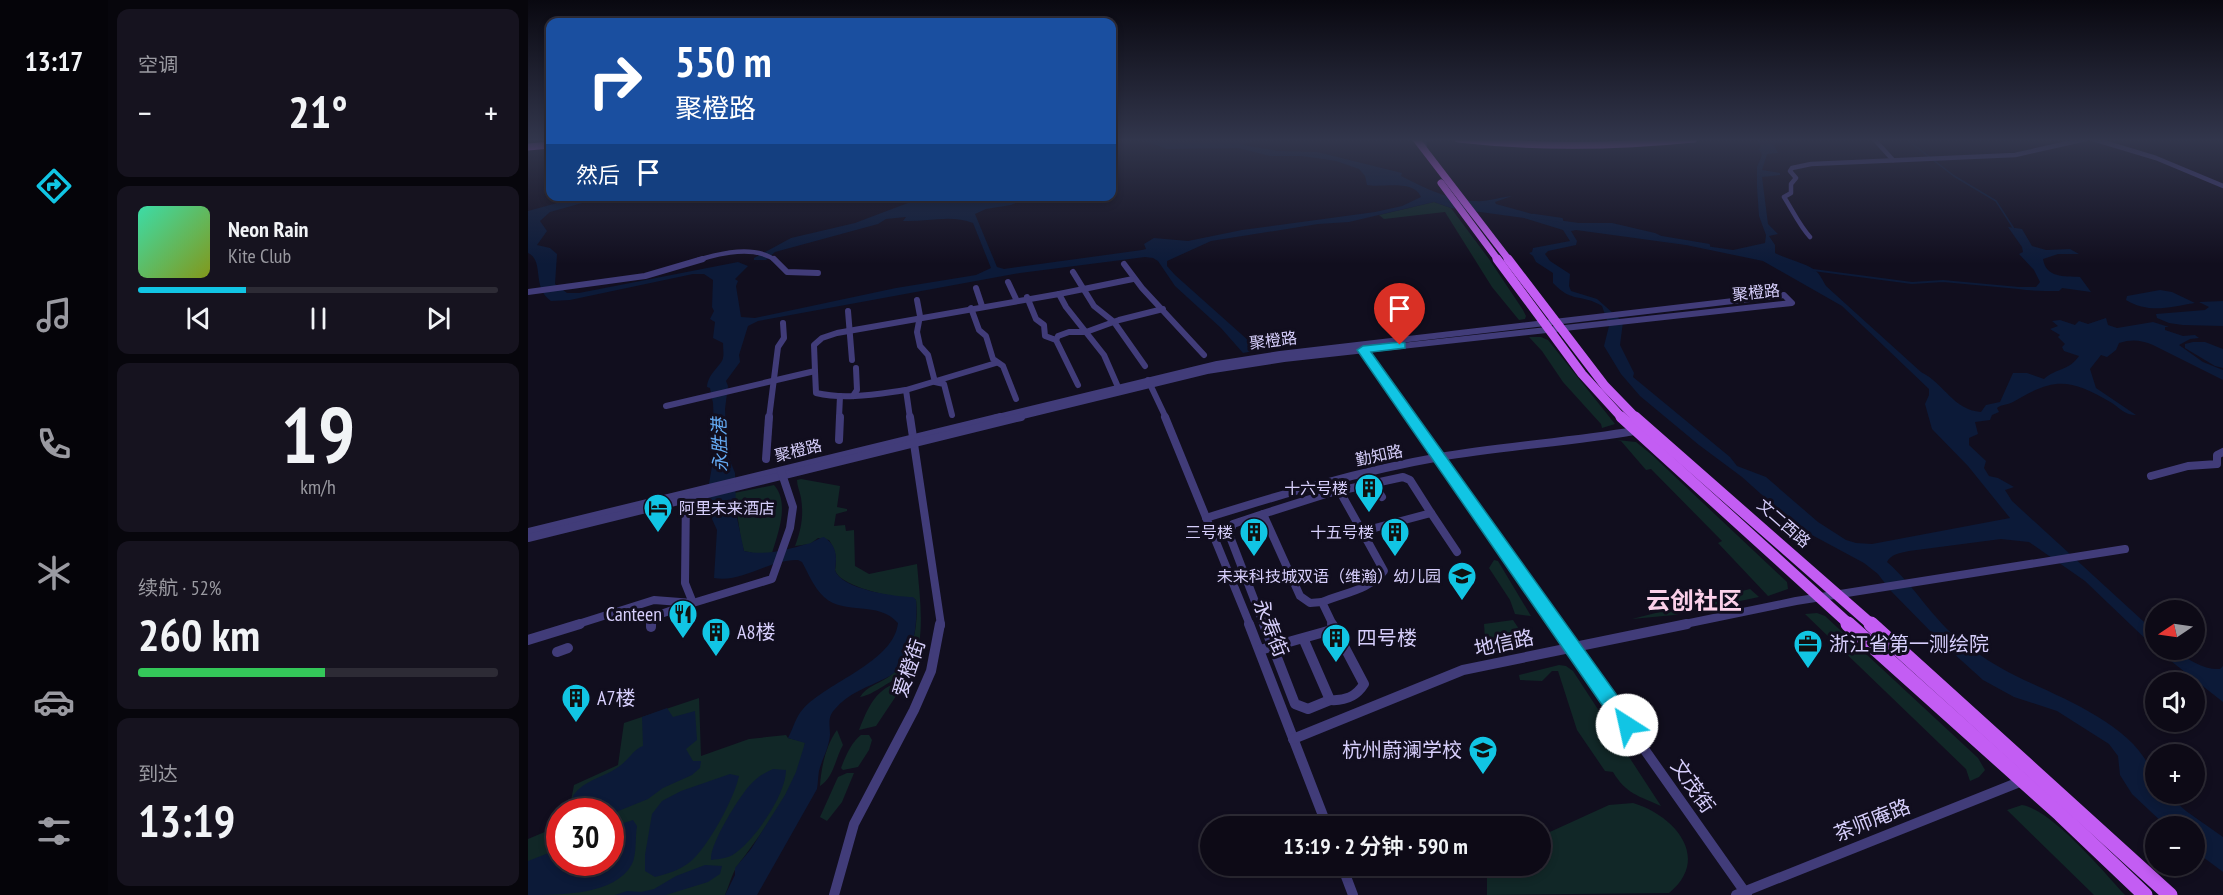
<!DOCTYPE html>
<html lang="zh">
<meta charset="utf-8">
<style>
:root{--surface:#0d0a16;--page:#16131f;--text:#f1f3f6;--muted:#9a9aa1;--line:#2d2b35;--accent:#11c5e4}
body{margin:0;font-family:"PT Sans Narrow","Noto Sans SC",sans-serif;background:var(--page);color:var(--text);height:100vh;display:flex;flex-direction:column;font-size:22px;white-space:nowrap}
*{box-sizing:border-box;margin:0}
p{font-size:20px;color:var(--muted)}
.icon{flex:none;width:33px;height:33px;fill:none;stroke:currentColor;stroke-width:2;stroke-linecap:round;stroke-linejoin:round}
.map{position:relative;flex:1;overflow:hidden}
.panel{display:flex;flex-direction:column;gap:9px;padding:9px;background:#07060c;width:420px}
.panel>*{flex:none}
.top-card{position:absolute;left:18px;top:18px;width:570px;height:183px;border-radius:12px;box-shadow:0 3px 9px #0003,0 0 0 2px var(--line);background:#1a4fa0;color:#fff;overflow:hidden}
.needle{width:39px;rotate:257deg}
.tools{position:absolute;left:1617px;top:600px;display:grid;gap:12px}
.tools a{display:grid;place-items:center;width:60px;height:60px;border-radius:50%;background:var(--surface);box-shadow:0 3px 9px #0003,0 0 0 2px var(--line);font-size:30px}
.speed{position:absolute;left:18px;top:798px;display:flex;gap:12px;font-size:30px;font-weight:700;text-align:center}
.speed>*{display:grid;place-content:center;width:78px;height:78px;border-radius:50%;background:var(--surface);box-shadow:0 3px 9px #0003,0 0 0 2px var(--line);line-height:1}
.speed .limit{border:9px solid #d22;background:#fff;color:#111}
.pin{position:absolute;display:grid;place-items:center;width:51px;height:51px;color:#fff;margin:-62px -26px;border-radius:50% 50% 50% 0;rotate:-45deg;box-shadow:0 0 6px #0007}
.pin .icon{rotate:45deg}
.me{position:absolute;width:66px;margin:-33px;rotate:325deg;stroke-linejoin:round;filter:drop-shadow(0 0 4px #0008)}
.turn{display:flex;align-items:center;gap:21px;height:126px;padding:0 30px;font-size:27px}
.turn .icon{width:78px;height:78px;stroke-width:2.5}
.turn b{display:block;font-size:42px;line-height:51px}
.then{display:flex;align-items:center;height:57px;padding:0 30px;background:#0003;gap:12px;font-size:22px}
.big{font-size:45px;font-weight:600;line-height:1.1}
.panel .widget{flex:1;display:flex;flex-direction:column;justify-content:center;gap:9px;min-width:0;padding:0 21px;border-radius:12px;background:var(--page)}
.panel .dial{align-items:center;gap:0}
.dial b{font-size:78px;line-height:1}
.song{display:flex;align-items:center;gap:18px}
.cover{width:72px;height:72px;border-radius:9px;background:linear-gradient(135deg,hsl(160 70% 55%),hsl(70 70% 35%))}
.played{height:6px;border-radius:3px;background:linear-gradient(90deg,var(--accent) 30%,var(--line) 30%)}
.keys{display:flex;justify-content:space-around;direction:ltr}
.heat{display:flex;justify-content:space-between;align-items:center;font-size:33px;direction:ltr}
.charge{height:9px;border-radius:4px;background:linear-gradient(90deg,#34c759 52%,var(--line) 0)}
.trip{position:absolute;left:672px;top:816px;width:351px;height:60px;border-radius:30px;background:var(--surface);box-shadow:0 3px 9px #0003,0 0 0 2px var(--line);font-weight:600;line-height:60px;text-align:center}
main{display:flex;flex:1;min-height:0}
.menu{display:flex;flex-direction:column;width:108px;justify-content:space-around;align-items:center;background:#050409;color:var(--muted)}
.menu .icon{width:42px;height:42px}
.menu .on{color:var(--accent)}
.menu b{font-size:27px;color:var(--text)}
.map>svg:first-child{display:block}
.green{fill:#112727}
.water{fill:#0c1a38;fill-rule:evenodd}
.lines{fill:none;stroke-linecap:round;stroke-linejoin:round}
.stream-far1{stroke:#0c1a38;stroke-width:1.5}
.stream{stroke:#0c1a38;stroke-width:2}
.canal{stroke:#0c1a38;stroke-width:4.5}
.minor-far3{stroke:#413c79;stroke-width:4.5}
.minor-far2{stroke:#413c79;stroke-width:6}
.minor-far1{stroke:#413c79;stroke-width:8}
.minor{stroke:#413c79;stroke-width:10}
.major-far3{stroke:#c35df3;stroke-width:7}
.major-far2{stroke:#c35df3;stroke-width:9}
.major-far1{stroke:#c35df3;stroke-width:11}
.major{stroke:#c35df3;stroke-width:15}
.route{fill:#11c5e4;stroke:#0b8094;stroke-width:1.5}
.labels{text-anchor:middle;stroke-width:6;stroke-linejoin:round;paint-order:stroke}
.street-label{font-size:16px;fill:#d6cefb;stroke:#110e1e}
.poi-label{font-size:16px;fill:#d6cefb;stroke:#110e1e;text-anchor:end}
.water-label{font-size:18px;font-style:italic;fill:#64aaf3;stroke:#110e1e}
.near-poi-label{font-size:20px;fill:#d6cefb;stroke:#110e1e;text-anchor:start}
.near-street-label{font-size:20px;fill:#d6cefb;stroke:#110e1e}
.near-quarter-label{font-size:24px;font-weight:bold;fill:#fbd0e9;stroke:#110e1e}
</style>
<main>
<nav class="menu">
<b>13:17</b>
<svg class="icon on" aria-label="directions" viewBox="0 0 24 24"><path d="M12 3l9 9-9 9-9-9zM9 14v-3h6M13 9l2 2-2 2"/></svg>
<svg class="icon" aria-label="music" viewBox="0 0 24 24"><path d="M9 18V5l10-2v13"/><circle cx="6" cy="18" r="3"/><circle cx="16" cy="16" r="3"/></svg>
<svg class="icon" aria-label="phone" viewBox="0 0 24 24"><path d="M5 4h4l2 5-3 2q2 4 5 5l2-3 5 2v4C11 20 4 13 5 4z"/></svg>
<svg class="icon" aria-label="climate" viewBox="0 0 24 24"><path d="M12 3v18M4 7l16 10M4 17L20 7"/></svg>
<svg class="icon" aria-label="car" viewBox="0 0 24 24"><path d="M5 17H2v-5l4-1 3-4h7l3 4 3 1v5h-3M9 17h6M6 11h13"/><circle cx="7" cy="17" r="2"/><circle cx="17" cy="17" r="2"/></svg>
<svg class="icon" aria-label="filters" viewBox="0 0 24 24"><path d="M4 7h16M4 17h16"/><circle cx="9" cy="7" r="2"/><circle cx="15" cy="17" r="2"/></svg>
</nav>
<section class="panel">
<div class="widget"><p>空调</p>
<div class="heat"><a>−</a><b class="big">21°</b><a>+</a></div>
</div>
<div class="widget">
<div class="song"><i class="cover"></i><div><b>Neon Rain</b><p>Kite Club</p></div></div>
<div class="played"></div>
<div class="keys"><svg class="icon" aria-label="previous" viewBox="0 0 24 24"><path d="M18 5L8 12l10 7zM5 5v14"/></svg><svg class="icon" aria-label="pause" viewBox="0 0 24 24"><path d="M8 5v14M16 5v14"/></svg><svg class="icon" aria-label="next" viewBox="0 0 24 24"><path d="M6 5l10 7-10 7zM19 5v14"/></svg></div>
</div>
<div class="widget dial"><b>19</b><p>km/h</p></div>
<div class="widget"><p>续航 · 52%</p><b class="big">260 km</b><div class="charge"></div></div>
<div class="widget"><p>到达</p><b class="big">13:19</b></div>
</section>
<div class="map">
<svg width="1695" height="895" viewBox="0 0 1695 895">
<rect width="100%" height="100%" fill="#110e1e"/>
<g class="green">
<path d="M906,202L923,208L961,259L995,310L998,316L997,319L991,320L964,287L917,212L856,219L851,215Z"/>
<path d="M1001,337H1013L1020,340L1087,424L1074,428L1073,424L1035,382L1014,351Z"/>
<path d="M1089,440L1108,442L1124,455L1259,582L1260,589L1240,596L1190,543L1194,541L1123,469L1118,470L1093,441Z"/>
<path d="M273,479L312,486L309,507L319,509V511L308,514L306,526L317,525L318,531L326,530L327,566L341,574L389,564C392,601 399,641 381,675C362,678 347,695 332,697C339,686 350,684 359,678C384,661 391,628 388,600C382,595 377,598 370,597C355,595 311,585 307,570C309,557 308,551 301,540L290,538L282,544L267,546C273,530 276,516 273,498C272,492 269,486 269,480Z"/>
<path d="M246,485C262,503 250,533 244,553L229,554L216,551L213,540L206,493Z"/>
<path d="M966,560L970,561L1003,616L987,614L982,600L961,568Z"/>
<path d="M1222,589L1231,597L1146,615L1104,619Z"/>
<path d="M1289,613L1297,616L1450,758L1457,770L1451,777L1442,781L1438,769L1277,614Z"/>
<path d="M985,620L997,638L969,644L957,638L956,624Z"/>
<path d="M1031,665L1038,666L1045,671L1133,806C1111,796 1098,794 1085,772L1077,771L1049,730L1030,671H1024L1014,681L992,680L991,675Z"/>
<path d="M368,683L374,687L348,726L331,730C339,710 346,691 368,683Z"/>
<path d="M171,698L173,756L221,739L258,735L260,738L277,742C276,778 231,836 210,865C204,873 201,886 197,895H0V839L31,826L32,862H82V812L41,811L46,785L90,765L96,723Z"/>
<path d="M309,730L315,745C307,759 306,777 292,786C293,768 298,745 309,730Z"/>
<path d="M333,735H341L344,740L341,750L330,767L315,770L313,768C318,755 323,743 333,735Z"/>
<path d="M319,773H326L314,802L299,821L292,817L310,777Z"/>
<path d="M1105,803C1146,815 1184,858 1141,893L959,895V878L965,866H1012L1013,836L1081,805Z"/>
<path d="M1494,805C1523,809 1576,872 1597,895H1566L1479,810Z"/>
</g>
<g class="water">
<path d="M600,139C624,139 647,142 671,142C690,142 709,139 729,139L715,145L749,151L789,152L874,173L873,176C895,187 920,200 947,201C959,202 972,197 984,196L967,202L968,204L1022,219L1051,223H1084L1127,233L1144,241L1205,250L1237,243L1238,235L1231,216L1229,187V167L1234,155L1231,149L1233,147L1230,139H1255L1256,141L1246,145L1250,153L1239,154L1234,170L1252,173V175L1234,177L1240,224L1250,234L1241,236L1247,245V253C1261,260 1275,262 1287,270C1292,274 1295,281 1298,286L1393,372C1417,384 1425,410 1453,412L1458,405L1472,402L1485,373H1499L1516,379C1528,368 1541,371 1551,356L1536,351L1534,347L1537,344L1530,337L1532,335L1522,329L1530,326L1524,321L1532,320L1547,325L1551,321L1560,324L1578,318L1580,325L1589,328L1625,322L1641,327H1637V330L1655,336L1667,335L1671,338L1662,339L1651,345L1675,362L1695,370V380L1625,345C1613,340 1604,339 1591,343L1588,350L1579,357L1573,355L1562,369L1568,388L1608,415C1597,415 1593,409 1584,403C1541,378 1527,377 1485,402C1479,405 1474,404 1469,408L1471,412L1464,415L1462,420L1447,422L1450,434L1441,438V445L1458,461L1456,468L1461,476L1470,478L1486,487L1477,490L1484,501L1627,632V648L1557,581L1501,542L1473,539L1381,551C1372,553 1363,554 1359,562C1387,586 1404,619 1434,642C1451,655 1468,666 1488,676C1534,699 1627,731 1628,794H1639L1658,811L1695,837V872L1667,851L1666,826H1638L1604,794L1592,775L1590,756L1581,744L1529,711L1486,697L1455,680L1413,642L1362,590L1350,574L1336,563L1271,528L1214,477L1171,445L1112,396L1093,374L1076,346L1081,326L1074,306C1053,293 1045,304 1025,283V273L1008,262L1005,256L1001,253L1004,252L1005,248L1042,241L1035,230L996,218L923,208L906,202L821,222L790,224L683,241L639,261V266L647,275L731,350L715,353L693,328L647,286L630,261L625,258L617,257L492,273L230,321L220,326L211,355L212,362L198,381L200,386L197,409L199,453L207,473L208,513L216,551C237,556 258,550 279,544C285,543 290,538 296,537C309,546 309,556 307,570C312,589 368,597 385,597L388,600C390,627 385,665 358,678C340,687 320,693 307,709C299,717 302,725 302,735C301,748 294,759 291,771C290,777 290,783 289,789L229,895H197L207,875V868L223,849L257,795L268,772L277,743L260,738C265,729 268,716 275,709C299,682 366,662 370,623C350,600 317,616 296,597C286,588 280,573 274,562L270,560C241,559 215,583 186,578L189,530L184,519L185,507L178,501L187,449L185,403L182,388L179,387C180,373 194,365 195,358C196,354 195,348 195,343L185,338L187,322L182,319L186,311L184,307L185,280L176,274H165L42,300L23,301C3,287 17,261 0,253V211L51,197H76L22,212L12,221L19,231L9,245L22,248L29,254L27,284L39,293H51L210,262L220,266L207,279L210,281L208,286L213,317L227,318L368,288L448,275L463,268L445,223C423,214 399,222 375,221L378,217L358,219L350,224L247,252L238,260H226V258L263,238L327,223L393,198L501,197L483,205L458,209L447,214L469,267L476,269L614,250L618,249L616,244L626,238L660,241L714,230L847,212L874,206L893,197C885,179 855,188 839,185L837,176L831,169L808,161L774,156H742L710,148L639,149L619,142ZM1048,230L1158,245L1235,261L1314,306L1401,389V395L1397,404L1404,429L1440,466L1482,518L1344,544L1328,543L1318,540L1290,522L1238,477L1209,466L1202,457L1105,377L1106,373L1092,345L1095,322L1069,299L1043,291L1041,286L1042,274L1022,261L1017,254L1020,251L1048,245L1049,241L1043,231Z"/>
<path d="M1480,227L1494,229L1504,246L1518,250L1542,249L1551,254H1530L1515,259C1518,278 1536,276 1552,277L1563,292L1534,288L1531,291C1517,291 1504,291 1490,289L1489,287H1508L1512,282L1506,270L1491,254L1495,252L1494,247Z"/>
<path d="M1632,290L1644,292L1667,303C1641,307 1622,314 1598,300L1599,296Z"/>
<path d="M1695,301V326L1655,325L1641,323L1629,318L1628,314L1677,310L1681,307L1671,302Z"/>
<path d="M1665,342H1677L1695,349V368L1687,366L1657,348V344Z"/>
<path d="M1629,650H1648C1660,660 1676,670 1692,669L1695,666V702Z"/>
<path d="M139,708L145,717L167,711L169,740L158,749L165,761H173L172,768L164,775L135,788L120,799L83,814L82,812L50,811L45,796C56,779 77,778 93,765C101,759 106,749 115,746L114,717Z"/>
<path d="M245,769L258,770C258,794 229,836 210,851C203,858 192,859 183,860C181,845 211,797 222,785C229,777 236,773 245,769Z"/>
<path d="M202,774L211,776C206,799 180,847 162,862C152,870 139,874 127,877L117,871V855L124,814L134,801L153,791Z"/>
<path d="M105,820L109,826C107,837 109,854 104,864C88,895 32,895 0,895V861L31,849L32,862H82L83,827Z"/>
<path d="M177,865L194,866L192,874L180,882L138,895H87L99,891L113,892L126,889L148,876Z"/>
</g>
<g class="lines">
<path class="stream-far1" d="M1378,139L1426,176L1468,201L1486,229"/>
<path class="stream" d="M1285,270L1384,283L1415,281L1491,288"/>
<g class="canal">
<path d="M1005,216L1033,220"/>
<path d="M1132,238L1180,246"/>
</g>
<g class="minor-far3">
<path d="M1346,139L1365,160"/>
<path d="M1565,139L1628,158L1695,186"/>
<path d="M897,152L896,141L901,139"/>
<path d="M1282,237C1271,225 1265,211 1256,197L1263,193V184L1268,178L1262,171L1264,168L1283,164L1487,155L1558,139"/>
<path d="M170,260C193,253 226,245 247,260"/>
</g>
<g class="minor-far2">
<path d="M246,259L259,272L290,273"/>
<path d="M596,264L614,288L676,355"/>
<path d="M545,272L566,306L586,322L617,366"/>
<path d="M480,282L488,299"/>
<path d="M448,288L454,306"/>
<path d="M0,292L117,276L175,259"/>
<path d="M531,294L605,279"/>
<path d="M499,297L508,319L516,325L517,336L528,340L550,385"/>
<path d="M389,300L392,316L389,332L392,346L400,355L407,382L416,384L424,415"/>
<path d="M443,308L451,330L458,336L465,359L475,366L488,399"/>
<path d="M320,311L324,360"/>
<path d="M528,340L530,336L541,332H558L591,320L635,309"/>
<path d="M833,347L883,418"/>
<path d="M287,371L288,393C318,400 348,394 378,390L382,418"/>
<path d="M620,380L638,418"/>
<path d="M378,390L468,363"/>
<path d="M325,396L329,390L328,368"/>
<path d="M138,406L287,371L286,345L294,338L309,333L531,294L538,307L576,355L590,387"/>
<path d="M241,418L250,347L256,338L255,323"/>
<path d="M311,418L312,396"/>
<path d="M466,418L689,364L752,354L1256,295L1264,303L756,359L679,371L487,418"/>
</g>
<g class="minor-far1">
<path d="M382,417L413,625"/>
<path d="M637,417L722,625"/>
<path d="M882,417L1029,625"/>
<path d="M311,440L312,417"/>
<path d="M238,459L241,417"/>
<path d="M1623,476L1660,466L1689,464V455L1695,452"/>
<path d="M844,482L854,497"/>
<path d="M796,483L801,493L875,477L882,480L903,513"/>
<path d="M811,490L835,533"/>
<path d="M735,514L801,493"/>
<path d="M678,518C755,494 832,471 912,457C976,446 1042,442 1106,431"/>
<path d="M0,532L473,417"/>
<path d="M0,538L493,417"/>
<path d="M794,602C815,593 842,590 856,571L835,533L843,529L903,513L929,552"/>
<path d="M47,625L126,600L165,603L244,579L262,528L265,507L253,471"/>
<path d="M123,625L124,617L165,603L157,583L158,495"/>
<path d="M736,625L701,534L705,524L735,514L772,596L782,603L794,602L805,625"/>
<path d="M1152,625L1268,601L1597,549"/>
</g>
<g class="minor">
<path d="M721,624L799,826"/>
<path d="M736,624L767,704L780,709L802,700"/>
<path d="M804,624L807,629"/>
<path d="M1028,624L1219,895"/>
<path d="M123,627V624"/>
<path d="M0,640L52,624"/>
<path d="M732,650L807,629L836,684C828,697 817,701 802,700L775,638"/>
<path d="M29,652L40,648"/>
<path d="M765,739L935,670L1159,624"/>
<path d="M814,866L825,895"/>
<path d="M306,895L326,824L386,710L403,671L412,624"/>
<path d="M1208,895L1494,781"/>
</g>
<g class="major-far3">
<path d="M888,139L981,260"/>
<path d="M930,139C1009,148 1087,147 1166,139"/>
<path d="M0,147L22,145"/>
<path d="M913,183L970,260"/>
</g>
<g class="major-far2">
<path d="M969,259L1054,374L1094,418"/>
<path d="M980,259L1077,386L1108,418"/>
</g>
<g class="major-far1">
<path d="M1093,417L1322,625"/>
<path d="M1107,417L1344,625"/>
</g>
<g class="major">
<path d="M1320,624L1532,814L1617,895"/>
<path d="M1343,624L1642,895"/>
</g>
</g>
<linearGradient id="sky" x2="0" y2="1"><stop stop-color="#090810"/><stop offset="0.53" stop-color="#32364c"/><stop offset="1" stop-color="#32364c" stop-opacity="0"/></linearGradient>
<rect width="1695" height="264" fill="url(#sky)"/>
<path class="route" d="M872,342L877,343V348L843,352L1106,719L1108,725L1106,731L1099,733L1092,731L829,350L835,346Z"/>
<defs>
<g id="building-pin" transform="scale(1.5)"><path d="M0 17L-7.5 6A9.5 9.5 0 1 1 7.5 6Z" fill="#11c5e4" stroke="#110e1e"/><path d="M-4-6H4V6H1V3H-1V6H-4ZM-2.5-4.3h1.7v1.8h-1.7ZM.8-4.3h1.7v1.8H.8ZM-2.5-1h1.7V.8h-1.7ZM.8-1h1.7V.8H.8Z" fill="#111"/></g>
<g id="hotel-pin" transform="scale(1.5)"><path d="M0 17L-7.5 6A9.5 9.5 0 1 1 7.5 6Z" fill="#11c5e4" stroke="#110e1e"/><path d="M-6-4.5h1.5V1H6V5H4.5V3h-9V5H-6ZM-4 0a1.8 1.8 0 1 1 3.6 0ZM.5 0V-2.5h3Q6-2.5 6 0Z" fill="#111"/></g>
<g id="school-pin" transform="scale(1.5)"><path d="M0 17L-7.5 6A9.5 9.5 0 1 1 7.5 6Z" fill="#11c5e4" stroke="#110e1e"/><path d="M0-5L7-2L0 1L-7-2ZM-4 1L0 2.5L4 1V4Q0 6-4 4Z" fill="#111"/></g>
<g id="restaurant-pin" transform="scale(1.5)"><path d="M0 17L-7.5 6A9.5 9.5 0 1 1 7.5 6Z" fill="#11c5e4" stroke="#110e1e"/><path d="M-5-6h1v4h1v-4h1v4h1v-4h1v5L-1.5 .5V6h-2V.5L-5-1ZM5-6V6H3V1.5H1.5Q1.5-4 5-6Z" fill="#111"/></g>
<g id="office-pin" transform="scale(1.5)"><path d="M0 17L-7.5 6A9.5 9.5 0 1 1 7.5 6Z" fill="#11c5e4" stroke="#110e1e"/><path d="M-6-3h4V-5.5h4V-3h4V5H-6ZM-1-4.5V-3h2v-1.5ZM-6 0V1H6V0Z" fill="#111"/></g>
</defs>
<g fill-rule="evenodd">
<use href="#building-pin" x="841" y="488"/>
<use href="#hotel-pin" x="130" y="508"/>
<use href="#building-pin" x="726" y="532"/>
<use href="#building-pin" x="867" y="532"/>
<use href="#school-pin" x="934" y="576"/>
<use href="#restaurant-pin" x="155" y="614"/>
<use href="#building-pin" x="188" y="632"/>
<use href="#building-pin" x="808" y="638"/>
<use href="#office-pin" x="1280" y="644"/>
<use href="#building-pin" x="48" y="698"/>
<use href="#school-pin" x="955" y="750"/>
</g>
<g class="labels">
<g class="street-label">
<text transform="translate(1228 292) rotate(-6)" y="6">聚橙路</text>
<text transform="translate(745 340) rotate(-7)" y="6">聚橙路</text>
<text transform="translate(270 450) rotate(-14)" y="6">聚橙路</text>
<text transform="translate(851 455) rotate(-12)" y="6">勤知路</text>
<text transform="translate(1256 523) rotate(41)" y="6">文二西路</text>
</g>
<g class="poi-label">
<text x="820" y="494">十六号楼</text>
<text x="151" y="514" text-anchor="start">阿里未来酒店</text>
<text x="705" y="538">三号楼</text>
<text x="846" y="538">十五号楼</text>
<text x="913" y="582">未来科技城双语（维瀚）幼儿园</text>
</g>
<g class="water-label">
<text transform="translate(192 445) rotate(-92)" y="6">永胜港</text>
</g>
<g class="near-poi-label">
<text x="134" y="621" text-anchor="end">Canteen</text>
<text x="209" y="639">A8楼</text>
<text x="829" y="645">四号楼</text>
<text x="1301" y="651">浙江省第一测绘院</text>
<text x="69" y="705">A7楼</text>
<text x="934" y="757" text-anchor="end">杭州蔚澜学校</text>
</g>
<g class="near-street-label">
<text transform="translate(743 628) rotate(68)" y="7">永寿街</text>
<text transform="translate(976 643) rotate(-12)" y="7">地信路</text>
<text transform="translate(381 668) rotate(-71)" y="7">爱橙街</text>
<text transform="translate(1165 786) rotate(55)" y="7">文茂街</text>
<text transform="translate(1344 820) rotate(-22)" y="7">茶师庵路</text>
</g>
<g class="near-quarter-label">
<text x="1166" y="609">云创社区</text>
</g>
</g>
</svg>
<div class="tools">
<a><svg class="needle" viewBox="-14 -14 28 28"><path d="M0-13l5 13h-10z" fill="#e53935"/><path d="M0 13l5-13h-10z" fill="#9a9aa1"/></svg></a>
<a><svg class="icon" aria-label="sound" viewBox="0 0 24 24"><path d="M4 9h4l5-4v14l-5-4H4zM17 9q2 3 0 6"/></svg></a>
<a>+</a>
<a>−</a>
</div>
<div class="speed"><div class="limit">30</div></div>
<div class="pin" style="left:872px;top:345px;background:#d93025"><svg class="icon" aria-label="arrive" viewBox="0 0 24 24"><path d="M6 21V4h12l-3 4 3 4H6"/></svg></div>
<svg class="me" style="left:1099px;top:725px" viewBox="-20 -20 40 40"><circle r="19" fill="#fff"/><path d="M0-13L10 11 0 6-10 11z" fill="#11c5e4"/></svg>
<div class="trip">13:19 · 2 分钟 · 590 m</div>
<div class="top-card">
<div class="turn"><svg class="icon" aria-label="right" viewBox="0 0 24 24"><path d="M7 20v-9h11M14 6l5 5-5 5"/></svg><div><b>550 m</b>聚橙路</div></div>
<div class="then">然后<svg class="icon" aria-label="arrive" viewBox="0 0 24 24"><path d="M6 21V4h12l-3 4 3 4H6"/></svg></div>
</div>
</div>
</main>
